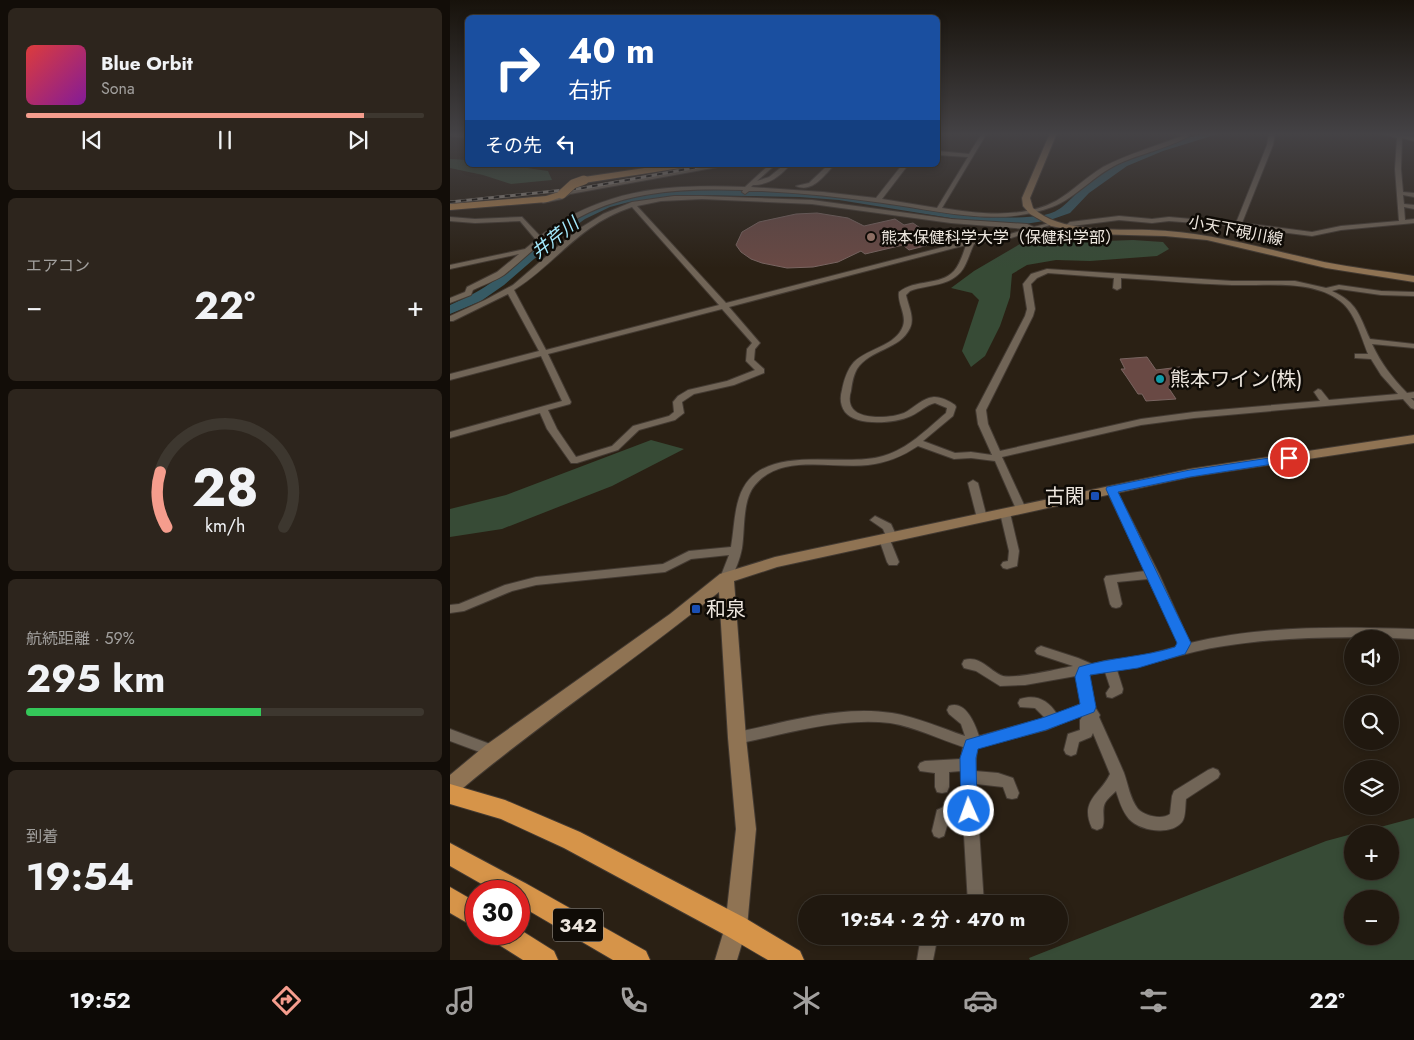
<!DOCTYPE html>
<html lang="ja">
<meta charset="utf-8">
<style>
:root{--surface:#20180f;--page:#2d251d;--text:#f1f3f6;--muted:#a2a09e;--line:#3d372f;--accent:#f59d8d}
body{margin:0;font-family:Jost,"Noto Sans JP",sans-serif;background:var(--page);color:var(--text);height:100vh;display:flex;flex-direction:column;font-size:19px;white-space:nowrap}
*{box-sizing:border-box;margin:0}
p{font-size:16px;color:var(--muted)}
.icon{flex:none;width:28px;height:28px;fill:none;stroke:currentColor;stroke-width:2;stroke-linecap:round;stroke-linejoin:round}
.map{position:relative;flex:1;overflow:hidden}
.sheet{display:flex;flex-direction:column;gap:8px;padding:8px;background:#120d08;width:450px}
.sheet>*{flex:none}
.banner{position:absolute;left:15px;top:15px;width:475px;height:152px;border-radius:8px;box-shadow:0 2px 8px #0003,0 0 0 1px var(--line);background:#1a4fa0;color:#fff;overflow:hidden}
.buttons{position:absolute;left:894px;top:630px;display:grid;gap:10px}
.buttons a{display:grid;place-items:center;width:55px;height:55px;border-radius:50%;background:var(--surface);box-shadow:0 2px 8px #0003,0 0 0 1px var(--line);font-size:25px}
.speed{position:absolute;left:15px;top:880px;display:flex;gap:10px;font-size:25px;font-weight:700;text-align:center}
.speed>*{display:grid;place-content:center;width:65px;height:65px;border-radius:50%;background:var(--surface);box-shadow:0 2px 8px #0003,0 0 0 1px var(--line);line-height:1}
.speed .limit{border:8px solid #d22;background:#fff;color:#111}
.pin{position:absolute;display:grid;place-items:center;width:42px;height:42px;color:#fff;margin:-21px;border:2px solid #fff;border-radius:50%;box-shadow:0 1px 5px #0007}
.me{position:absolute;width:55px;margin:-28px;rotate:358deg;stroke-linejoin:round;filter:drop-shadow(0 0 4px #0008)}
.turn{display:flex;align-items:center;gap:18px;height:105px;padding:0 20px;font-size:22px}
.turn .icon{width:65px;height:65px;stroke-width:2.5}
.turn b{display:block;font-size:35px;line-height:42px}
.then{display:flex;align-items:center;height:48px;padding:0 20px;background:#0003;gap:10px;font-size:19px}
.big{font-size:38px;font-weight:700;line-height:1.1}
.sheet .widget{flex:1;display:flex;flex-direction:column;justify-content:center;gap:8px;min-width:0;padding:0 18px;border-radius:8px;background:var(--page)}
.sheet .dial{align-items:center;gap:0}
.dial svg{height:130px;overflow:visible;fill:none;stroke:var(--line);stroke-width:7;stroke-linecap:round;text-anchor:middle}
.dial text{fill:var(--text);stroke:none}
.song{display:flex;align-items:center;gap:15px}
.cover{width:60px;height:60px;border-radius:8px;background:linear-gradient(135deg,hsl(0 70% 55%),hsl(290 70% 35%))}
.played{height:5px;border-radius:2px;background:linear-gradient(90deg,var(--accent) 85%,var(--line) 85%)}
.keys{display:flex;justify-content:space-around;direction:ltr}
.heat{display:flex;justify-content:space-between;align-items:center;font-size:28px;direction:ltr}
.charge{height:8px;border-radius:4px;background:linear-gradient(90deg,#34c759 59%,var(--line) 0)}
.trip{position:absolute;left:348px;top:895px;width:270px;height:50px;border-radius:25px;background:var(--surface);box-shadow:0 2px 8px #0003,0 0 0 1px var(--line);font-weight:700;line-height:50px;text-align:center}
.menu{display:flex;height:80px;justify-content:space-around;align-items:center;background:#0d0a06;color:var(--muted)}
.menu .icon{width:35px;height:35px}
.menu .current{color:var(--accent)}
.menu b{font-size:22px;color:var(--text)}
main{display:flex;flex:1;min-height:0}
.map>svg:first-child{display:block}
.green{fill:#374b36;fill-rule:evenodd}
.lines{fill:none;stroke-linecap:round;stroke-linejoin:round}
.river{fill:#365a64;fill-rule:evenodd}
.building{fill:#694944;stroke:#796561}
.street-casing{stroke:#433a32;stroke-width:2}
.secondary-casing{stroke:#433a32;stroke-width:2}
.primary-casing{stroke:#433a32;stroke-width:2}
.highway-casing{stroke:#433a32;stroke-width:2}
.street{fill:#716557;fill-rule:evenodd}
.secondary{fill:#8f7353;fill-rule:evenodd}
.primary{fill:#ae814f;fill-rule:evenodd}
.highway{fill:#d69449;fill-rule:evenodd}
.rail-casing{stroke:#928a80;stroke-width:3}
.rail{stroke:#0f0b06;stroke-width:2;stroke-dasharray:5.5;stroke-linecap:butt}
.primary-bridge-casing{stroke:#433a32;stroke-width:10;stroke-linecap:butt}
.primary-bridge{stroke:#ae814f;stroke-width:9}
.route{fill:#1a73e8;stroke:#114b97}
.education-dot{fill:#8d6e63;stroke:#0f0b06;stroke-width:2}
.culture-dot{fill:#0f9aa8;stroke:#0f0b06;stroke-width:2}
.transit-dot{fill:#1a4fb4;stroke:#0f0b06;stroke-width:2}
.labels{text-anchor:middle;stroke-width:5;stroke-linejoin:round;paint-order:stroke}
.far-street-label{font-size:16px;fill:#ede6de;stroke:#0f0b06}
.far-poi-label{font-size:16px;fill:#ede6de;stroke:#0f0b06;text-anchor:start}
.far-water-label{font-size:18px;font-style:italic;fill:#a4eafe;stroke:#0f0b06}
.shield{fill:#0f0b06;stroke:#aaa49d;stroke-width:1}
.shield-label{font-size:19px;font-weight:bold;fill:#ede6de}
.poi-label{font-size:20px;fill:#ede6de;stroke:#0f0b06;text-anchor:start}
</style>
<main>
<section class="sheet">
<div class="widget">
<div class="song"><i class="cover"></i><div><b>Blue Orbit</b><p>Sona</p></div></div>
<div class="played"></div>
<div class="keys"><svg class="icon" aria-label="previous" viewBox="0 0 24 24"><path d="M18 5L8 12l10 7zM5 5v14"/></svg><svg class="icon" aria-label="pause" viewBox="0 0 24 24"><path d="M8 5v14M16 5v14"/></svg><svg class="icon" aria-label="next" viewBox="0 0 24 24"><path d="M6 5l10 7-10 7zM19 5v14"/></svg></div>
</div>
<div class="widget"><p>エアコン</p>
<div class="heat"><a>−</a><b class="big">22°</b><a>+</a></div>
</div>
<div class="widget dial"><svg viewBox="0 0 100 80">
<path d="M14 69A42 42 0 1 1 86 69"/>
<path d="M14 69A42 42 0 0 1 10 35" stroke="#f59d8d"/>
<text x="50" y="56" font-size="32" font-weight="700">28</text>
<text x="50" y="72" font-size="11">km/h</text>
</svg></div>
<div class="widget"><p>航続距離 · 59%</p><b class="big">295 km</b><div class="charge"></div></div>
<div class="widget"><p>到着</p><b class="big">19:54</b></div>
</section>
<div class="map">
<svg width="964" height="960" viewBox="0 0 964 960">
<rect width="100%" height="100%" fill="#2a2014"/>
<g class="green">
<path d="M0,159L17,160L18,165H57L98,171L102,180L61,184L33,175L0,168Z"/>
<path d="M683,240L713,242L719,249L707,256L640,261L606,260L577,265L562,274L560,297L550,326L535,356L521,367L512,351L529,300L522,293L501,288L524,271L570,244Z"/>
<path d="M201,440L234,449L162,486L52,529L0,537V509L56,495Z"/>
<path d="M964,818V960H580L579,958L876,841L902,834V871H940V834H904ZM902,899H940V936H902Z"/>
</g>
<g class="lines">
<g class="river">
<path d="M755,133H771L713,151L677,166L639,193L620,213L600,220L575,224L513,220L389,200L350,197L241,195L179,202L160,207L135,219L106,240L54,285L31,301L0,314V305C16,298 32,290 46,279C80,253 111,218 152,203C170,196 189,195 208,193C286,184 367,190 444,203C493,210 545,223 594,215C611,212 618,201 630,190C641,180 657,169 670,162C696,148 727,141 755,133Z"/>
<path d="M949,133H964V138L950,135Z"/>
</g>
</g>
<g class="building">
<path d="M367,213L398,218L414,226L445,219L454,225L463,223L490,242L459,250L453,245L415,254L411,251L388,262L363,267L337,268L312,263L301,259L291,252L286,245L292,232L309,222L346,214Z"/>
<path d="M697,357L706,370L730,367L743,385L718,387L726,399L696,401L692,394H688L676,376L671,369H675L670,359Z"/>
</g>
<g class="lines">
<g class="street-casing">
<g id="street">
<path d="M0,133L18,134V138L0,136Z"/>
<path d="M532,133H537L492,208C528,214 573,219 606,201C623,191 636,177 653,167C678,154 706,146 732,136L728,133H735L739,136C720,148 689,154 668,164C644,175 626,198 602,207C547,228 487,210 433,203C392,197 352,193 312,191H299L295,194L292,192L293,190C228,188 165,191 110,229C90,242 73,260 54,275C45,281 33,285 23,290L21,295L0,303V298L15,292L17,287L47,272L69,254L0,269V265L75,249L86,240L70,221L25,223L0,221V217L25,219L72,217L90,236C153,188 219,184 295,187L319,165H325L307,181L319,177L334,165H340C330,176 319,185 303,185L301,187L373,192L426,198L452,165H458L432,199L487,208L518,157L488,155V151L519,154Z"/>
<path d="M819,133H825L823,145L792,223L862,232L891,226L949,221L945,169L947,138L929,133H942L964,137V141L952,138L951,169L953,192L964,193V197L953,195L954,204L964,205V209L954,207L955,220L964,219V223L891,230L862,236L772,225L719,221L702,223L669,220L622,226L617,229L614,227L620,222L669,216L702,219L719,217L786,223L817,145Z"/>
<path d="M266,165H279L120,194L112,199L93,203L90,201L108,196L118,191Z"/>
<path d="M378,165H384C374,176 362,193 346,186L359,183Z"/>
<path d="M252,196L362,200L501,219L577,224L584,227L603,222V224L561,238L524,244C520,252 518,261 513,269C501,287 478,284 460,291L456,295C458,305 465,318 460,328C450,350 420,349 407,369C403,376 402,384 401,391C399,397 399,404 403,409C412,420 442,418 454,413C464,408 472,398 484,397C492,397 499,401 505,405L506,407L503,416L473,441L505,453L521,452L542,455L528,424L526,410L575,316L577,309L573,284L581,274L597,269L782,281H845L876,288L889,285L931,291L964,292V296L931,295L889,289L882,291C908,303 909,315 920,339L964,344V348L922,344C932,365 941,376 957,393L964,392V398H961L964,401V409L961,408L953,399L744,418L691,425L552,457L576,509L571,512L566,509L545,461L521,458L504,459L468,446C453,456 437,463 418,465C382,469 331,453 305,485C292,500 295,530 292,548C290,559 285,571 280,581H272L270,578L279,555L241,559L215,572L86,585L62,591L14,611L0,613V605L9,604L55,585L86,577L213,564L239,551L281,547C284,530 284,513 289,498C308,439 390,469 433,456C458,449 477,429 496,413L497,408L485,403C476,405 470,412 461,416C446,423 407,427 395,412C390,405 390,397 392,390C394,380 397,370 404,362C418,348 446,346 453,326C457,315 447,303 449,292C465,279 490,286 504,271C510,264 513,254 516,245L279,307L310,343L305,349L304,360L314,369V373L284,385L244,394L232,402L234,413L225,420L189,430L168,450L127,463H121L97,429L90,413L0,438V432L112,401L91,356L0,380V374L89,351L58,294L3,321H0V316L35,300L63,285L127,230L153,214L182,202L224,196ZM252,199L362,204L501,223L577,229L560,234L521,240L276,303L187,206L211,201ZM182,207L269,305L96,350L64,290C108,262 128,225 182,207ZM598,273L664,278L663,288L667,290L671,288V278C708,280 745,284 782,285C816,286 862,279 890,301C905,312 911,337 918,354H905V358L921,359L931,375L948,394L879,400L871,390L868,389L864,392L870,401L744,412L691,419L550,451L538,424L536,410L583,316L585,309L581,284L587,278ZM272,309L302,343L297,349L296,361L305,370L277,381L238,390L228,396L223,402L224,412L219,416L183,426L162,446L126,457L107,429L98,410L120,404L121,402L98,354Z"/>
<path d="M523,480L528,483L537,518L532,521L527,518L518,483Z"/>
<path d="M661,486L666,489L709,574L740,643C813,625 890,627 964,629V639C901,636 837,636 774,646C737,651 704,665 667,670L673,689L672,693L662,698L657,697L656,693L660,687L655,672L639,675L645,707L650,715L649,717C657,735 666,754 674,773C678,784 680,799 688,809C695,816 712,820 720,814L722,796L724,791L758,770L763,768L768,770L770,774L768,778L736,799C735,806 736,817 732,822C721,836 690,831 679,819C672,811 669,800 666,791C662,795 657,799 655,803C651,811 656,820 652,828L647,830L642,828C629,800 651,794 660,774L643,733L641,737L629,742L626,754L621,756L616,754L614,750L618,734L630,730V720L634,714L596,730L527,748L525,771L548,773L563,778L569,793L567,798L562,799L557,798L553,787L526,784L534,904H518L513,818L499,819L494,836L489,838L484,836L482,831L487,810L500,804H512L511,771L499,772V787L497,792L492,793L487,792L485,787V773L470,771L468,767L470,763L475,761L511,759L513,747C489,739 465,727 440,723C389,717 336,734 287,744L282,742L280,738L282,734L287,732C337,722 391,705 442,713C467,717 491,728 515,736L511,724L499,714L497,710L499,706C516,700 525,724 529,736L595,718L585,708L570,707L568,703L570,699C586,694 598,700 607,714L631,704L626,676L575,685L550,686L526,671L514,668L512,664L514,660C531,655 540,672 553,676C566,679 608,669 623,666L587,654L585,651L587,648L591,646L628,658L642,664L659,660L684,658L726,647L728,643L725,635L698,579L667,582L672,604L670,607L666,608L662,607L660,604L654,579L656,576L695,571L656,489Z"/>
<path d="M555,510L560,513L569,551L567,566L557,569L553,568L551,565L553,562L558,561L559,551L550,513Z"/>
<path d="M425,516L441,524L447,537L446,540H440L449,562L447,565H439L437,562L429,539L430,536H436L433,529L420,520Z"/>
<path d="M0,729L48,747L50,751L48,755L43,757L0,741Z"/>
<path d="M471,936H492L490,942L486,945L483,960H467Z"/>
</g>
</g>
<g class="secondary-casing">
<g id="secondary">
<path d="M600,133H607L580,198L583,208C609,233 665,229 699,230C760,232 816,249 874,262C904,268 934,271 964,276V282L876,268L757,240L715,236L642,234L601,226L580,214L573,206L572,198Z"/>
<path d="M964,435V443L740,477L327,567L284,581L296,738L306,829L297,927L287,960H265L275,927L286,829L278,738L269,592C183,662 91,722 7,793L0,796V775L36,745L220,614L270,574L325,557L740,469Z"/>
</g>
</g>
<g class="primary-casing">
<g id="primary">
<path d="M215,165H235L231,168L134,183L130,180L134,177Z"/>
<path d="M112,191L115,192V196L97,202L0,210V204L96,196Z"/>
</g>
</g>
<g class="highway-casing">
<g id="highway">
<path d="M0,784L55,800L130,832L295,918L350,951L354,960H318L277,936L114,848L51,819L0,804Z"/>
<path d="M0,843L77,884L196,951L200,960H163L69,905V891H44L0,866Z"/>
<path d="M0,887L26,902V928L0,913Z"/>
<path d="M69,929L104,951L108,960H73L46,943L43,934H69Z"/>
</g>
</g>
<use href="#street" class="street"/>
<use href="#secondary" class="secondary"/>
<use href="#primary" class="primary"/>
<use href="#highway" class="highway"/>
<g class="rail-casing">
<path id="rail" d="M0,202L133,188L259,165"/>
</g>
<use href="#rail" class="rail"/>
<g class="primary-bridge-casing">
<path id="primary-bridge" d="M112,194L123,184L134,180"/>
</g>
<use href="#primary-bridge" class="primary-bridge"/>
</g>
<linearGradient id="sky" x2="0" y2="1"><stop stop-color="#17120b"/><stop offset="0.5" stop-color="#444245"/><stop offset="1" stop-color="#444245" stop-opacity="0"/></linearGradient>
<rect width="964" height="268" fill="url(#sky)"/>
<path class="route" d="M839,455L844,458L843,461L740,477L668,492L741,643L735,654L688,668L640,675L646,707L644,712L596,730L528,749L526,758L527,811L525,816L519,819L513,816L511,811L510,758L516,740L595,717L630,704L625,677L629,667C661,657 694,657 725,647L727,643L656,489L657,487L740,470Z"/>
<circle class="education-dot" cx="421" cy="237" r="5"/>
<circle class="culture-dot" cx="710" cy="379" r="5"/>
<g class="transit-dot">
<rect x="640" y="491" width="10" height="10" rx="2.5"/>
<rect x="241" y="604" width="10" height="10" rx="2.5"/>
</g>
<g class="labels">
<g class="far-street-label">
<text transform="translate(786 230) rotate(11)" y="6">小天下硯川線</text>
</g>
<g class="far-poi-label">
<text x="431" y="243">熊本保健科学大学（保健科学部）</text>
</g>
<g class="far-water-label">
<text transform="translate(105 238) rotate(-38)" y="6">井芹川</text>
</g>
<rect class="shield" x="103" y="908.5" width="50" height="33" rx="4"/>
<g class="shield-label">
<text x="128" y="932">342</text>
</g>
<g class="poi-label">
<text x="720" y="386">熊本ワイン(株)</text>
<text x="635" y="503" text-anchor="end">古閑</text>
<text x="256" y="616">和泉</text>
</g>
</g>
</svg>
<div class="buttons">
<a><svg class="icon" aria-label="sound" viewBox="0 0 24 24"><path d="M4 9h4l5-4v14l-5-4H4zM17 9q2 3 0 6"/></svg></a>
<a><svg class="icon" aria-label="search" viewBox="0 0 24 24"><circle cx="10" cy="10" r="6"/><path d="M15 15l6 6"/></svg></a>
<a><svg class="icon" aria-label="layers" viewBox="0 0 24 24"><path d="M12 4l9 5-9 5-9-5zM3 14l9 5 9-5"/></svg></a>
<a>+</a>
<a>−</a>
</div>
<div class="speed"><div class="limit">30</div></div>
<div class="pin" style="left:839px;top:458px;background:#d93025"><svg class="icon" aria-label="arrive" viewBox="0 0 24 24"><path d="M6 21V4h12l-3 4 3 4H6"/></svg></div>
<svg class="me" style="left:519px;top:811px" viewBox="-20 -20 40 40"><circle r="17" fill="#1a73e8" stroke="#fff" stroke-width="3"/><path d="M0-11L8 9 0 5-8 9z" fill="#fff"/></svg>
<div class="trip">19:54 · 2 分 · 470 m</div>
<div class="banner">
<div class="turn"><svg class="icon" aria-label="right" viewBox="0 0 24 24"><path d="M7 20v-9h11M14 6l5 5-5 5"/></svg><div><b>40 m</b>右折</div></div>
<div class="then">その先<svg class="icon" aria-label="left" viewBox="0 0 24 24"><path d="M17 20v-9H6M10 6l-5 5 5 5"/></svg></div>
</div>
</div>
</main>
<nav class="menu">
<b>19:52</b>
<svg class="icon current" aria-label="directions" viewBox="0 0 24 24"><path d="M12 3l9 9-9 9-9-9zM9 14v-3h6M13 9l2 2-2 2"/></svg>
<svg class="icon" aria-label="music" viewBox="0 0 24 24"><path d="M9 18V5l10-2v13"/><circle cx="6" cy="18" r="3"/><circle cx="16" cy="16" r="3"/></svg>
<svg class="icon" aria-label="phone" viewBox="0 0 24 24"><path d="M5 4h4l2 5-3 2q2 4 5 5l2-3 5 2v4C11 20 4 13 5 4z"/></svg>
<svg class="icon" aria-label="climate" viewBox="0 0 24 24"><path d="M12 3v18M4 7l16 10M4 17L20 7"/></svg>
<svg class="icon" aria-label="car" viewBox="0 0 24 24"><path d="M5 17H2v-5l4-1 3-4h7l3 4 3 1v5h-3M9 17h6M6 11h13"/><circle cx="7" cy="17" r="2"/><circle cx="17" cy="17" r="2"/></svg>
<svg class="icon" aria-label="filters" viewBox="0 0 24 24"><path d="M4 7h16M4 17h16"/><circle cx="9" cy="7" r="2"/><circle cx="15" cy="17" r="2"/></svg>
<b>22°</b>
</nav>
